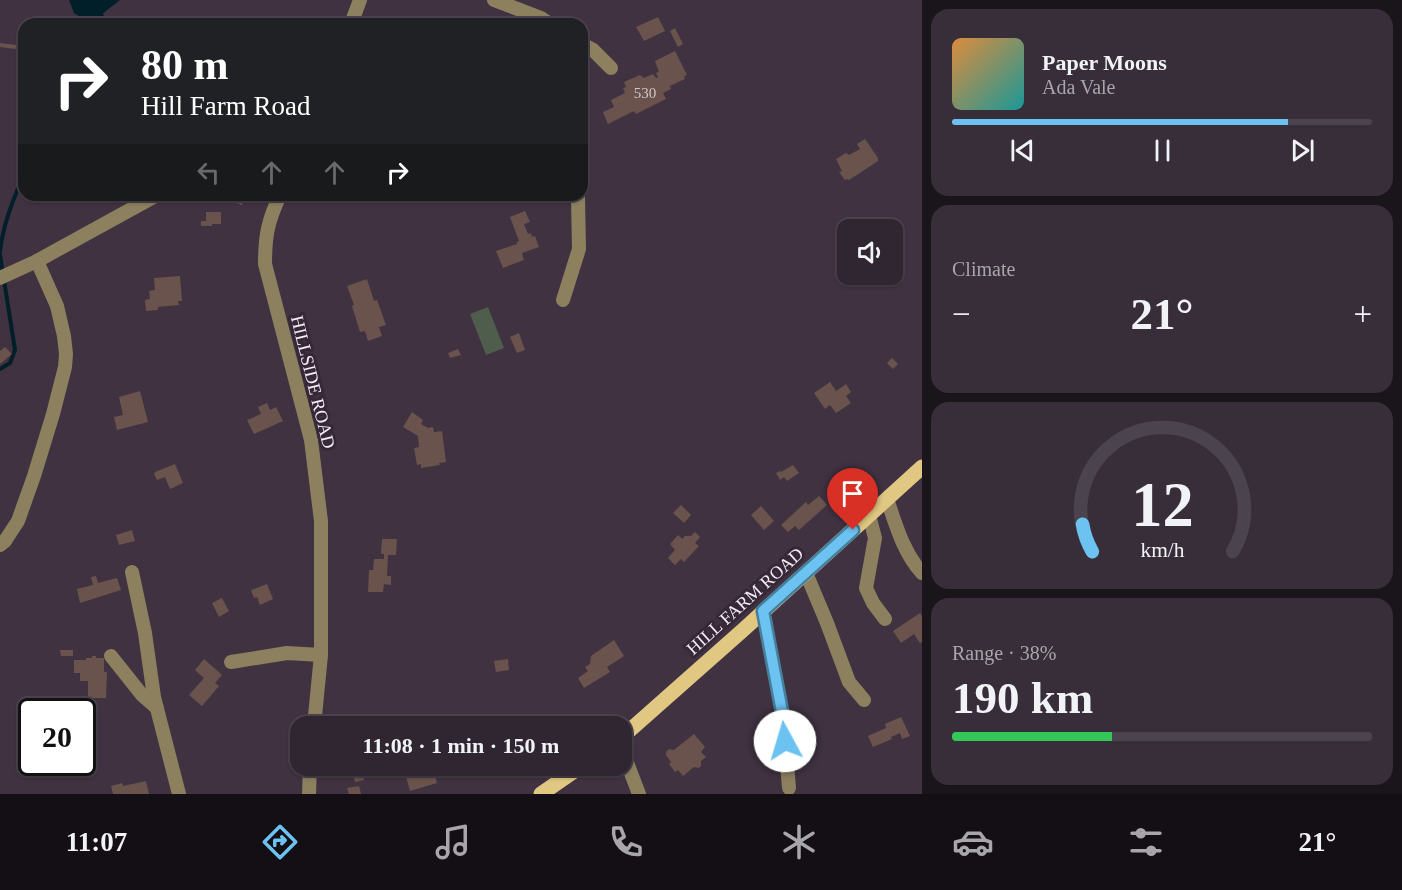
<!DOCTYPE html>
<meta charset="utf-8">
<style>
:root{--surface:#302631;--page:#382e39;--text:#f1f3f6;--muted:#a8a5ab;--line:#4b434d;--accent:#6cc3f2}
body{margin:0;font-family:"Times New Roman",serif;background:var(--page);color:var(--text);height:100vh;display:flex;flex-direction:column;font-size:22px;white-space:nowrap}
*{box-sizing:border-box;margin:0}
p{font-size:20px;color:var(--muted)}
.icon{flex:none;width:33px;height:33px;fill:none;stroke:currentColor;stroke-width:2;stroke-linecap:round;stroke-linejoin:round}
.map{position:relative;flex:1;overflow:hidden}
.side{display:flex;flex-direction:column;gap:9px;padding:9px;background:#1a151b;width:480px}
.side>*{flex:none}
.top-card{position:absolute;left:18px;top:18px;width:570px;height:183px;border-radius:18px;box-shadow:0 2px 4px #0004,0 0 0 2px var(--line);background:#202124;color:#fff;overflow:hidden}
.tools{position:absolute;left:837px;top:219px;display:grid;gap:12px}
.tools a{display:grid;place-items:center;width:66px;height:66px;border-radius:12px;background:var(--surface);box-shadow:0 2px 4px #0004,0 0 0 2px var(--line);font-size:30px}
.speed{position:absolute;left:18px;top:698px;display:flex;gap:12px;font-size:30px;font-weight:700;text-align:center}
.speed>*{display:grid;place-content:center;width:78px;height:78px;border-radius:50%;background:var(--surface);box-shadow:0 2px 4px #0004,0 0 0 2px var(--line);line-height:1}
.speed .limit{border:3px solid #111;border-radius:9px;background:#fff;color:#111}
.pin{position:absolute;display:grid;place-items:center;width:51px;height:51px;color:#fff;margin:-62px -26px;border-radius:50% 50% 50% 0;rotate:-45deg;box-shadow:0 0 6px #0007}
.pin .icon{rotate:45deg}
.me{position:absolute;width:66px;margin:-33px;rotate:354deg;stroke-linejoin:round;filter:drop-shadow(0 0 4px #0008)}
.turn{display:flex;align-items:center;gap:21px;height:126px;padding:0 24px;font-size:27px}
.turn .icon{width:78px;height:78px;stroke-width:2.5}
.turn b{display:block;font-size:42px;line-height:51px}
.lanes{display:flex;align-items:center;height:57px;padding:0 24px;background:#0003;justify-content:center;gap:30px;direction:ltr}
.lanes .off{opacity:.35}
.big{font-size:45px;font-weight:600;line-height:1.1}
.side .widget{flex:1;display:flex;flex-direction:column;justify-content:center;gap:9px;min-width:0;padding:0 21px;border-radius:18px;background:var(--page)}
.side .dial{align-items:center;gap:0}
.dial svg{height:156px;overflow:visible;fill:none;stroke:var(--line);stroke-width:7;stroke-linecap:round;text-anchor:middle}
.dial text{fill:var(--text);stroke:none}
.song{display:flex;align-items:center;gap:18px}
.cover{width:72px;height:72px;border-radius:9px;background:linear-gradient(135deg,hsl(30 70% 55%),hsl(180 70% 35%))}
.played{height:6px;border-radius:3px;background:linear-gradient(90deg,var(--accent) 80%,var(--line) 80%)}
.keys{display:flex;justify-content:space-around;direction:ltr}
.heat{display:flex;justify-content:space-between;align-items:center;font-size:33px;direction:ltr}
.charge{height:9px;border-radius:4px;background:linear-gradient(90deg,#34c759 38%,var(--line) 0)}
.trip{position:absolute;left:290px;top:716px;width:342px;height:60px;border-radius:18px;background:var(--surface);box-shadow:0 2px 4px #0004,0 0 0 2px var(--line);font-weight:600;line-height:60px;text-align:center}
.dock{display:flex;height:96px;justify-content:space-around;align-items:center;background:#130f14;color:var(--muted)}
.dock .icon{width:42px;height:42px}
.dock .active{color:var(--accent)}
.dock b{font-size:27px;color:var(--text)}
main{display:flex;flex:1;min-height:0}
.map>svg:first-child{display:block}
.green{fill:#4e5d4c}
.water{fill:#011f28}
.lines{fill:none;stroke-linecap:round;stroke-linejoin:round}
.stream{stroke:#011f28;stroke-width:4}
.building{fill:#6a534c}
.minor{stroke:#8c805f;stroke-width:14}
.major{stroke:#e0c882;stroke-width:15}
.route-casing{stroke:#467f9d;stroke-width:15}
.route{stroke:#6cc3f2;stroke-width:10}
.labels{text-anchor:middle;stroke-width:6;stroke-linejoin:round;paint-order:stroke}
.number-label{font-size:15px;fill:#d2c6cc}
.street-label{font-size:18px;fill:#f5ecf6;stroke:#362837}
</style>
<main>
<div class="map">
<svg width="922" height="794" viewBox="0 0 922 794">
<rect width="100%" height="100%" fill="#403241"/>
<path class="green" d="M488,307L504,348L486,355L470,314Z"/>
<path class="water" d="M69,0H120L101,15L85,20L74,13Z"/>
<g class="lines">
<g class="stream">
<path d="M100,13L106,24"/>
<path d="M0,252C3,224 13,200 24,174"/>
<path d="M0,255L3,273"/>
<path d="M0,369L10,363L15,350L4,280"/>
</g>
</g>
<g class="building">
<path d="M658,17L665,31L644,41L636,27Z"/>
<path d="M675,28L683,44L678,47L670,31Z"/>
<path d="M0,43L24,46V50L0,47Z"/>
<path d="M675,51L687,75L684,76L685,79L670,86L671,89L663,93L666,99L636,114L634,111L608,124L603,112L614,107L611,100L625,93L623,88L626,87L624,82L640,75L644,78L653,74L656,78L658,77L656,73L659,72L655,61Z"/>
<path d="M865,139L878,158V161L849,180L847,179L845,180L839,172L842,171L836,159L846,153L849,155L860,149L857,144Z"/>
<path d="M237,195H251L248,203L244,201L242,205L236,203Z"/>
<path d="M525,211L530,222L524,224L528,234L531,233L532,237L535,236L539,247L522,253L524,260L503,268L496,251L517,244V242L519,241L510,217Z"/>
<path d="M206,212H221V224H212V226H201V221H206Z"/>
<path d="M180,276L182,301H178L179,305L158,307V310L146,311L145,300L150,299L149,291L155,290L154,278Z"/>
<path d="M367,279L374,301L377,300L386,325L379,327L382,336L368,341L365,331L360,332L352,306L354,305L347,286Z"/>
<path d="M519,333L525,350L517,353L510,337Z"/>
<path d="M5,347L12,354L0,364V351Z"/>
<path d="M458,349L461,355L450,358L448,353Z"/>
<path d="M892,358L898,364L893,369L887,363Z"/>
<path d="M830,382L836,391L846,384L851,392L846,396L851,403L836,413L830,405L825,409L814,393Z"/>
<path d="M140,391L148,422L117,430L114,417L123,415L119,397Z"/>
<path d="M267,403L270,410L276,407L283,421L254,434L247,420L261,414L258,407Z"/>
<path d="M412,412L423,420L421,424L428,428L433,427L434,432L442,431L446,462L439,463L440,465L421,468V464L417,465L414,448L419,447L418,436L403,427Z"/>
<path d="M175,464L183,483L170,489L165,477L157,480L154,474L155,472Z"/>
<path d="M793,465L799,473L787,481L784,477L780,480L776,473L780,471L781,472Z"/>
<path d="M819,496L827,505L799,530L795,526L788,532L781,525L806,502L808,505Z"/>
<path d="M681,505L691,515L684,523L673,513Z"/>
<path d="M761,506L774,521L764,530L751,515Z"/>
<path d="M132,530L135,541L119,545L116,535Z"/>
<path d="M695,532L700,537L695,543L699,546L684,562L681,559L675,565L668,558L675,550L670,544L678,535L682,539L685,536H691Z"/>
<path d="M382,539H397L396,555H388L387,576H391V585L384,584L383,592H368L369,570H373L374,559H384V554H381Z"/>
<path d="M96,576L98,583L117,578L121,590L80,603L77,589L93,585L91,577Z"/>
<path d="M267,584L273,599L260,605L257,597L254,598L251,590Z"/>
<path d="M222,598L229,611L219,617L212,603Z"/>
<path d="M920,613L922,616V642L920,643L914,634L901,643L893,631Z"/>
<path d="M614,640L624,656L607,667L610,672L584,688L578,678L588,671L585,667L590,664L591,656Z"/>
<path d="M60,650H73V656H61Z"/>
<path d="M92,656H96V658H104V672H107L106,698H88V681H80V673H74V660H86V658H92Z"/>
<path d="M204,659L222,675L215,683L219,686L202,706L189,695L204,678L195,670Z"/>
<path d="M508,659L509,670L496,672L494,661Z"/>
<path d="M901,717L910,736L902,739L900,733L891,737L892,739L873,747L868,736L886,728L885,724Z"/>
<path d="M489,720L490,726H460L459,725Z"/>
<path d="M694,734L705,747L701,752L706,757L701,761V766L699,768L694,767L683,776L678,770L675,772L669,764L671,762L666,755V752L669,749L674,750Z"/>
<path d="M350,765H361L364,780L355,782L353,775L346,776V778L342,777L340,768Z"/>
<path d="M405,765H432L437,783L410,791L405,773L407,772Z"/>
<path d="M495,765H515V766L497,771Z"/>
<path d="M146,781L149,794H113L111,786L122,783L123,786Z"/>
<path d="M359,786L361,794H349L347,788Z"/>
</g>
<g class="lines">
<g class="minor">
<path d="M494,0L541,18L550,24"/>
<path d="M351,24L360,0"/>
<path d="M582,44L593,50L611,68"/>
<path d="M280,195C268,221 265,235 265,264L311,440L321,521V655L314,726"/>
<path d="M0,278L37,261L157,195"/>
<path d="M563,300L579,249L578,198L576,195"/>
<path d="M887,499C896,525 903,552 922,573"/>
<path d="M869,515L875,538L866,588L873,603L885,619"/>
<path d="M0,545L5,541L18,521L34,476L53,414L65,367L66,354L64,336L57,306L37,261"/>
<path d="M132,572L145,633L154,697L179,794"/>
<path d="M806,573L827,623L849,682L864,700"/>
<path d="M763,611L783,717L789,788"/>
<path d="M111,656L142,695L157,708"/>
<path d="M231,662L287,653L321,655"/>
<path d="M621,747L639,794"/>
<path d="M309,794L310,765"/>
</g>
<g class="major">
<path d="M621,738L743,630L922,467"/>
<path d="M541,794L583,765"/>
</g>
</g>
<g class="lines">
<g class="route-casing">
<path id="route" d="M785,741L783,717L763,611L853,530"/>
</g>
<use href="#route" class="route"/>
</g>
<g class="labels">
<g class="number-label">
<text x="645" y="98">530</text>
</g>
<g class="street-label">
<text transform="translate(313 382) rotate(76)" y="6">HILLSIDE ROAD</text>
<text transform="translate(745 601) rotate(-42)" y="6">HILL FARM ROAD</text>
</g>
</g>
</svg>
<div class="tools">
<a><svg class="icon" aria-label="sound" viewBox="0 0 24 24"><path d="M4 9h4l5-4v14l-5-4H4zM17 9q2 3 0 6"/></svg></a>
</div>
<div class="speed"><div class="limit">20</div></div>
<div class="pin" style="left:853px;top:530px;background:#d93025"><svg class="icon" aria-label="arrive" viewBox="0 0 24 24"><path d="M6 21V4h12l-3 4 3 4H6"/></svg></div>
<svg class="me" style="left:785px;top:741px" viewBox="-20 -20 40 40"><circle r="19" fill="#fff"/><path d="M0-13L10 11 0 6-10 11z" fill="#6cc3f2"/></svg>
<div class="trip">11:08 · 1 min · 150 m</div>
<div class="top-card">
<div class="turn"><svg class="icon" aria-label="right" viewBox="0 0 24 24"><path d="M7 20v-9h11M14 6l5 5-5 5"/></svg><div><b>80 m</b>Hill Farm Road</div></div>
<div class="lanes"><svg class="icon off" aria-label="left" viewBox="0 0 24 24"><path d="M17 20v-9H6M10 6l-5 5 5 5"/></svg><svg class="icon off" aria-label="ahead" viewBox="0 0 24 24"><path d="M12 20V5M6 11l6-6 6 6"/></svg><svg class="icon off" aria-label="ahead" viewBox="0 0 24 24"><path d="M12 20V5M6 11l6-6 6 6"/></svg><svg class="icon" aria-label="right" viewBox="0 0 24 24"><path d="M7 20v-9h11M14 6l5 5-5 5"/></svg></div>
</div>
</div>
<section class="side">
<div class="widget">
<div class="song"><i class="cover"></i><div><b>Paper Moons</b><p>Ada Vale</p></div></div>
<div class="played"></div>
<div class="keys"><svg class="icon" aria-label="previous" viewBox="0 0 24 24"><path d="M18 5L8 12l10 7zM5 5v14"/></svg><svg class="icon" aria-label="pause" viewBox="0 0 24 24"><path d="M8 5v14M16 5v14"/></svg><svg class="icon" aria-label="next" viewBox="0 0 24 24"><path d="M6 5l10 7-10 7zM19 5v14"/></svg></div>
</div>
<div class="widget"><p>Climate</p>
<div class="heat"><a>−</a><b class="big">21°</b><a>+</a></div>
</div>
<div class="widget dial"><svg viewBox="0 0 100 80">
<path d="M14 69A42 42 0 1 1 86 69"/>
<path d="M14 69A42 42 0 0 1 9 55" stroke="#6cc3f2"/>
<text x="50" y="56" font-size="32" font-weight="700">12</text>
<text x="50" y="72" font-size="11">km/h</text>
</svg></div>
<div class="widget"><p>Range · 38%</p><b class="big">190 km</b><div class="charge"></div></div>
</section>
</main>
<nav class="dock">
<b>11:07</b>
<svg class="icon active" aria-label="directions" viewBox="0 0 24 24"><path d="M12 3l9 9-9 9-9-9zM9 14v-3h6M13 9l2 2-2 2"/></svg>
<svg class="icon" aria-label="music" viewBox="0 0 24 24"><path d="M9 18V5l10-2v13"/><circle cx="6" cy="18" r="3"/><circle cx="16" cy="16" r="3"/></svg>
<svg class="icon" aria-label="phone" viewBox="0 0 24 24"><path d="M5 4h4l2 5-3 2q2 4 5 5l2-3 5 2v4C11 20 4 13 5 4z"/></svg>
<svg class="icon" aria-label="climate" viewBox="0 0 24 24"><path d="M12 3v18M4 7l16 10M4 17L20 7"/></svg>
<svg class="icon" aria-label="car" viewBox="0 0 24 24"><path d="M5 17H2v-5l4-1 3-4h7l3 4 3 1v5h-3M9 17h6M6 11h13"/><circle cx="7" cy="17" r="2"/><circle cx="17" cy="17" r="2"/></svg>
<svg class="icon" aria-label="filters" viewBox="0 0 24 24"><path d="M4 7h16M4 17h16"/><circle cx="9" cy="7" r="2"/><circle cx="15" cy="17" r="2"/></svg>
<b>21°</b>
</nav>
